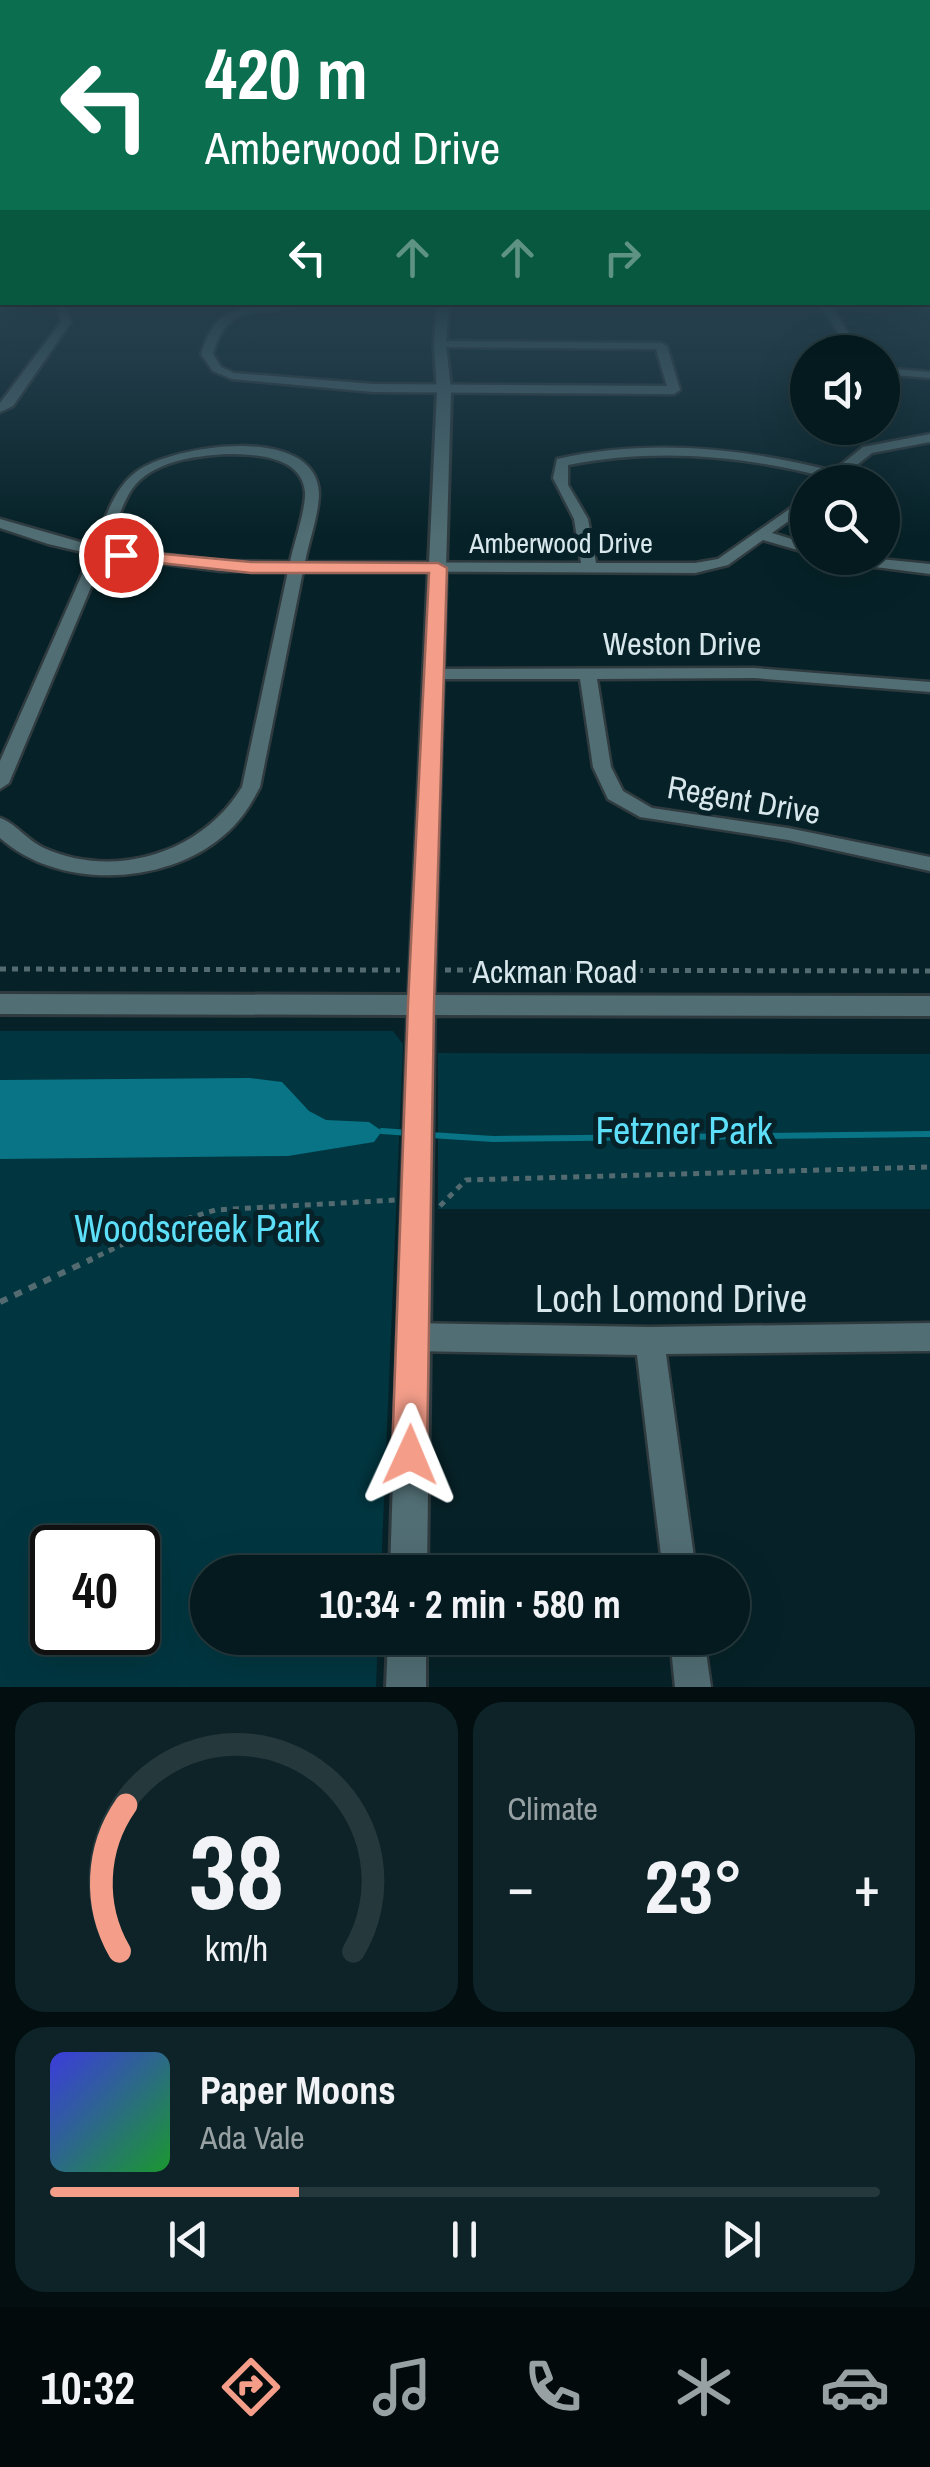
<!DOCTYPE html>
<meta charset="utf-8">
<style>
:root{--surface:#041a1e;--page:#0d2327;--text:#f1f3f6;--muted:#97a1a4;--line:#25383c;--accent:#f49e8a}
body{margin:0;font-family:"Archivo Narrow",sans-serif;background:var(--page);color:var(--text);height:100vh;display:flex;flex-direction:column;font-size:38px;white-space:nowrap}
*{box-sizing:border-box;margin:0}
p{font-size:32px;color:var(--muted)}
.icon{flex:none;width:55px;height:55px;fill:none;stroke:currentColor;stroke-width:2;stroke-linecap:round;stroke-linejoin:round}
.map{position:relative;height:1687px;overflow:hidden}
.panel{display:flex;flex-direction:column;gap:15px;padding:15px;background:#020e10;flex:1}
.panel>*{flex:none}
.hud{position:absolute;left:0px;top:0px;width:930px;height:305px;box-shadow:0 10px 40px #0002,0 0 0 2px var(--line);background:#0b6e4f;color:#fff;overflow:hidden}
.controls{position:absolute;left:790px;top:335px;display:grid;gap:20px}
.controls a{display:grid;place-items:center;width:110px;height:110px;border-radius:50%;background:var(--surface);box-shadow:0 10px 40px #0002,0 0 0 2px var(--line);font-size:50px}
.speed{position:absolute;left:30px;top:1525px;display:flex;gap:20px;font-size:50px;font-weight:700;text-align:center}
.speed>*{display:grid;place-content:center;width:130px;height:130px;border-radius:50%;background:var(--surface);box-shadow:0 10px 40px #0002,0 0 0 2px var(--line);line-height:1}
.speed .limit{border:5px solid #111;border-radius:15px;background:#fff;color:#111}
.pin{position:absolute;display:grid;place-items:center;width:85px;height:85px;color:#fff;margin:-42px;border:5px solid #fff;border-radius:50%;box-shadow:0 2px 10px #0007}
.me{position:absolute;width:110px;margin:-55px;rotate:1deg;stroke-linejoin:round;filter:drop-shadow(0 0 8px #0008)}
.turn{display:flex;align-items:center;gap:35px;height:210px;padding:0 40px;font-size:45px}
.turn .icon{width:130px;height:130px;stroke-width:2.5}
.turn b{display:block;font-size:70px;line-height:85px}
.lanes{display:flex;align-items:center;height:95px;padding:0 40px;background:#0003;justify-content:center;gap:50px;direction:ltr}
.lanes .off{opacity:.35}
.big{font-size:75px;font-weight:700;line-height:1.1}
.panel .tile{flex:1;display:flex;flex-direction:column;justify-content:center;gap:15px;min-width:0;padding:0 35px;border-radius:30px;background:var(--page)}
.panel .dial{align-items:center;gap:0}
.dial svg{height:260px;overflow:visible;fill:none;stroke:var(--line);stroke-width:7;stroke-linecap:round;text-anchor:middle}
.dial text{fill:var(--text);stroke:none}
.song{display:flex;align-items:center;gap:30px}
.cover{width:120px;height:120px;border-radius:15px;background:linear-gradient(135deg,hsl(240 70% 55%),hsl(130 70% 35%))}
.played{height:10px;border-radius:5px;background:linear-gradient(90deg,var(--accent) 30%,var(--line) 30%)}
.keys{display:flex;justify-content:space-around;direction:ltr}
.heat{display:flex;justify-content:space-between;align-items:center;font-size:55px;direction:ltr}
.panel .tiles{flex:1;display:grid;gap:15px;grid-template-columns:1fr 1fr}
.tile:last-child{grid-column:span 2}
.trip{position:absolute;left:190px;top:1555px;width:560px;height:100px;border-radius:50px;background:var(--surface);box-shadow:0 10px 40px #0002,0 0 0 2px var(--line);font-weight:700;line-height:100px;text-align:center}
.menu{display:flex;height:160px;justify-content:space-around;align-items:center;background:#020a0c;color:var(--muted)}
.menu .icon{width:70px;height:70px}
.menu .selected{color:var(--accent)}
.menu b{font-size:45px;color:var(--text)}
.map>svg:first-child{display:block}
.green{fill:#013640;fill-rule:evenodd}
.water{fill:#087485}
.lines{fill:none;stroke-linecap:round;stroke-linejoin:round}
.stream{stroke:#087485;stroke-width:6}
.minor-casing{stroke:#2f3b3f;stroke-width:5}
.tertiary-casing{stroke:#2f3b3f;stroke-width:6}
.path-far1{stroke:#536b70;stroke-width:5;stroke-dasharray:6 6;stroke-linecap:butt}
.path{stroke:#536b70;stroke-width:6;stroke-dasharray:8 8;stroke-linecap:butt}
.minor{fill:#516e74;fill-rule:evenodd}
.tertiary{fill:#516e74;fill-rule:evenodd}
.route{fill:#f49e8a;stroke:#9f675a;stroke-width:2.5}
.labels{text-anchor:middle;stroke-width:10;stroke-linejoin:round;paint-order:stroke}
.far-street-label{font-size:28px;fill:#d7e7eb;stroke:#062228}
.street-label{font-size:32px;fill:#d7e7eb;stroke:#062228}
.near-park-label{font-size:38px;fill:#5ddff9;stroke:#062228}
.near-street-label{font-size:38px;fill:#d7e7eb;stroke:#062228}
</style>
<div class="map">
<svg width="930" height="1687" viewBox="0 0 930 1687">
<rect width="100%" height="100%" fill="#062228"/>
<g class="green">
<path d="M0,1031H393L403,1044L381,1572H208V1638H378L376,1687H0ZM52,1548H138V1632H52Z"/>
<path d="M438,1053L930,1054V1209H438Z"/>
</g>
<path class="water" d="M249,1078L282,1082L309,1111L326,1120L369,1122L382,1131L374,1142L288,1156L0,1159V1080Z"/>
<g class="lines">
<g class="stream">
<path d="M382,1131L409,1133"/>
<path d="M430,1135L493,1139L930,1134"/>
</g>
<g class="minor-casing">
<g id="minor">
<path d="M50,302H65L71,322L13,406L0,412V403L61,322L56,306Z"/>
<path d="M282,302H310C266,321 230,294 213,354L221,367L234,373L373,384L667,386L656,349L440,347L434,344L440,341L661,343L667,346L680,390L674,394L373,392L232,379L213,371L201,354C216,305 237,309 282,302Z"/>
<path d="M819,302H829L860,352H850Z"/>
<path d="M882,368L930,372V378L882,374Z"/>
<path d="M930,434V442L872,453L835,482H821L825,477C741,455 653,448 568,465V485L588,519L596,563H695L718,559L808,496V507L772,533L808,544V553L763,540L728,565L695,573L303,571L260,787C250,806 240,822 223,836C165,886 58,890 0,838V818C14,822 28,841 44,848C115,880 202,853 242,787L288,571H221L104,556L9,783L0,789V761L91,554L48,544L0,528V519L94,546C105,520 113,489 136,472C172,445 316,423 319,493C319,514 309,541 305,562L581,563L574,519L553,478L557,459C649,438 743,448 833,471L863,447ZM226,454C253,454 302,455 305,492C306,509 294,543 290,562L221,561L108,548C115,529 121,505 132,489C152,461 195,456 226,454Z"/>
<path d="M829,558H870L930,564V574L836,562Z"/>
<path d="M754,668L930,682V692L754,678L597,679L611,767L623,791L652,808L788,828L930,857V871L788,840L640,817L608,799L593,767L580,679H434L426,674L434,669Z"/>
<path d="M411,1323L650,1327L930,1323V1351L666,1354L696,1572H663L637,1355L411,1351L401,1347L397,1337L401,1327Z"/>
<path d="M670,1638H704L711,1687H675Z"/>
</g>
</g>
<g class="tertiary-casing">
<g id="tertiary">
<path d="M437,302H449L446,344L451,391L434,995L930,996V1016L434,1015L427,1572H390L408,1015L0,1014V994L409,995L437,391L434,344Z"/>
<path d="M388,1638H426V1687H386Z"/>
</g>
</g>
<g class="path-far1">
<path d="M0,969L400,970"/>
<path d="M445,970L930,971"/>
<path d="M440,1206L466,1180L930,1167"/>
<path d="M87,1261L158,1228L215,1210L396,1200"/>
</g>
<path class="path" d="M0,1302L92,1259"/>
<use href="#minor" class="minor"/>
<use href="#tertiary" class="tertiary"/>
</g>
<linearGradient id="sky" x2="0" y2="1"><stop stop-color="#031316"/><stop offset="0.56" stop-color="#2a4453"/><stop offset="1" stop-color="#2a4453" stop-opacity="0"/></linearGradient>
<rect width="930" height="538" fill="url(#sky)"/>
<path class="route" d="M121,550L251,562L438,563L447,568L434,1004L427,1455L422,1467L410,1473L397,1467L392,1455L408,1004L429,573H251L115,558L113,555Z"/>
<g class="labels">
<g class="far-street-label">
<text x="561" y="553">Amberwood Drive</text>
</g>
<g class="street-label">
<text x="682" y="655">Weston Drive</text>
<text transform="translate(744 800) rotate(10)" y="11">Regent Drive</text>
<text x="555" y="983">Ackman Road</text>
</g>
<g class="near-park-label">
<text x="684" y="1144">Fetzner Park</text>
<text x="197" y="1242">Woodscreek Park</text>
</g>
<g class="near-street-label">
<text x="671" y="1312">Loch Lomond Drive</text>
</g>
</g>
</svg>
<div class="controls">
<a><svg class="icon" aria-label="sound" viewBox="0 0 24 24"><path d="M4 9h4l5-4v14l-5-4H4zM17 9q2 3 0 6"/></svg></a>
<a><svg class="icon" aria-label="search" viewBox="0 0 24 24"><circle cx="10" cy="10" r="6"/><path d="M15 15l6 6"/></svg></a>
</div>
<div class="speed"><div class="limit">40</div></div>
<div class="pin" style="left:121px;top:555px;background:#d93025"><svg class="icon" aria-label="arrive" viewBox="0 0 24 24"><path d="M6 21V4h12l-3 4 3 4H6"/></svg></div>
<svg class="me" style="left:410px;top:1455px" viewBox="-20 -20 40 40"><path d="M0-17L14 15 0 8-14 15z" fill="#f49e8a" stroke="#fff" stroke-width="4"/></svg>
<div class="trip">10:34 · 2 min · 580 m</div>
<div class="hud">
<div class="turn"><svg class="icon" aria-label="left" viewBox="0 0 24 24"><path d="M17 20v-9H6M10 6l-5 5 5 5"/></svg><div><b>420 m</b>Amberwood Drive</div></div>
<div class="lanes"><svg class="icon" aria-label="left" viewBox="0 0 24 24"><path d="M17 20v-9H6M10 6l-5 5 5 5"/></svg><svg class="icon off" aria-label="ahead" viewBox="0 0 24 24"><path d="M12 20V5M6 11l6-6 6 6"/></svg><svg class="icon off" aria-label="ahead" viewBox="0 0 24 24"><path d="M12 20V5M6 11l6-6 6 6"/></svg><svg class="icon off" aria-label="right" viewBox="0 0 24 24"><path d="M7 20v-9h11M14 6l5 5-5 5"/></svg></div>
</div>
</div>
<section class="panel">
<div class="tiles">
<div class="tile dial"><svg viewBox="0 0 100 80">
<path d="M14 69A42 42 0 1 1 86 69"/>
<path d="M14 69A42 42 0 0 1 16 24" stroke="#f49e8a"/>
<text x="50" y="56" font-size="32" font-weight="700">38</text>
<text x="50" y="72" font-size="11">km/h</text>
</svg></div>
<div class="tile"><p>Climate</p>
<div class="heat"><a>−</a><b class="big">23°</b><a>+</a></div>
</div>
<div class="tile">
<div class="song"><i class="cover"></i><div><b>Paper Moons</b><p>Ada Vale</p></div></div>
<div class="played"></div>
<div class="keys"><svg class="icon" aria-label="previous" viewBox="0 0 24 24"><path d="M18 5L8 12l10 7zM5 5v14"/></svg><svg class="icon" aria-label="pause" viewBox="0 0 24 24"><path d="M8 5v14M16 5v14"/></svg><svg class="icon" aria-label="next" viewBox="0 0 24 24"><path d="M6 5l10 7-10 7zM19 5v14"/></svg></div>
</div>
</div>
</section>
<nav class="menu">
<b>10:32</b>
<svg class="icon selected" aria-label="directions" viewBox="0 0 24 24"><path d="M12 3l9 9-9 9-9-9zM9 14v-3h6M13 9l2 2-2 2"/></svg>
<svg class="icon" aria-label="music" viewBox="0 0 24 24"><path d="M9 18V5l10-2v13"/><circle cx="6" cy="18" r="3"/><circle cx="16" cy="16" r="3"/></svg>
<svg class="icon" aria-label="phone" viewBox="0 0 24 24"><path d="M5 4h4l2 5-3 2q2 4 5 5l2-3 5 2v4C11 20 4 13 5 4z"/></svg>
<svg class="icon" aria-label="climate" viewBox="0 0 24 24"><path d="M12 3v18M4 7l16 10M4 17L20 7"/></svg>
<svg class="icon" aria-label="car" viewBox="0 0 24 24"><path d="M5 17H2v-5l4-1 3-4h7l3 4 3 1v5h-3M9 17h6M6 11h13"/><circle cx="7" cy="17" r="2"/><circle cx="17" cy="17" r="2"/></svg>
</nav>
